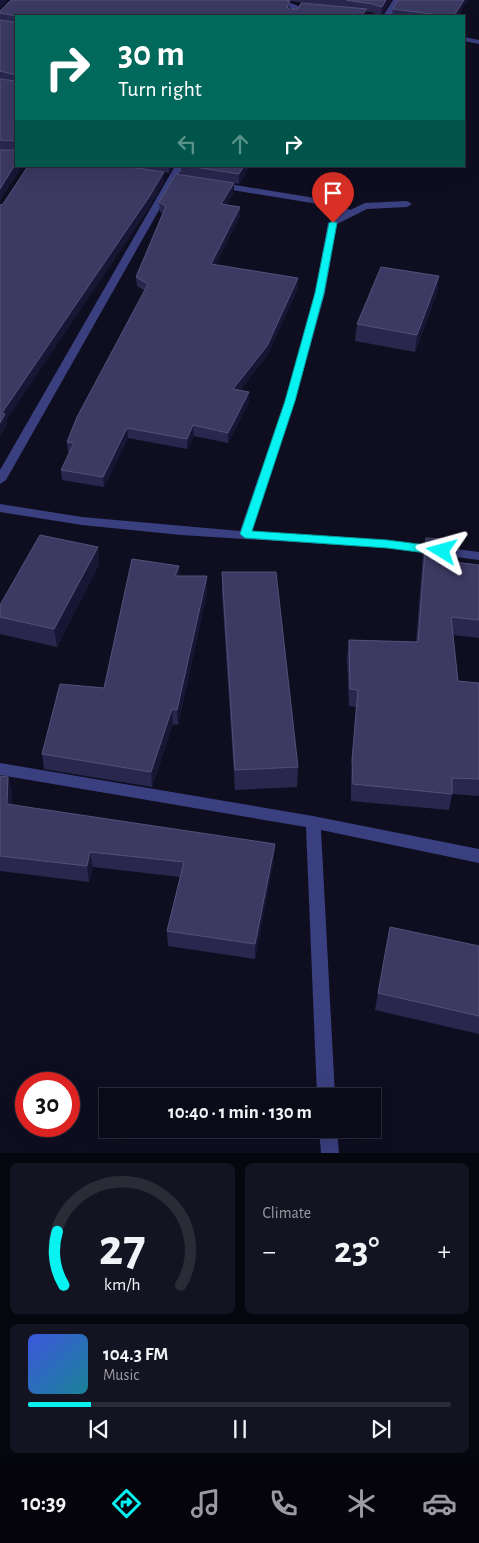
<!DOCTYPE html>
<meta charset="utf-8">
<style>
:root{--surface:#0b0a19;--page:#141322;--text:#f1f3f6;--muted:#9a9aa2;--line:#2b2b38;--accent:#07f2f0}
body{margin:0;font-family:"Alegreya Sans",sans-serif;background:var(--page);color:var(--text);height:100vh;display:flex;flex-direction:column;font-size:19px;white-space:nowrap}
*{box-sizing:border-box;margin:0}
p{font-size:16px;color:var(--muted)}
.icon{flex:none;width:28px;height:28px;fill:none;stroke:currentColor;stroke-width:2;stroke-linecap:round;stroke-linejoin:round}
.map{position:relative;height:1153px;overflow:hidden}
.details{display:flex;flex-direction:column;gap:10px;padding:10px;background:#06060e;flex:1}
.details>*{flex:none}
.guide{position:absolute;left:15px;top:15px;width:450px;height:152px;border-radius:0px;box-shadow:0 5px 20px #0002,0 0 0 1px var(--line);background:#00695c;color:#fff;overflow:hidden}
.speed{position:absolute;left:15px;top:1072px;display:flex;gap:10px;font-size:25px;font-weight:700;text-align:center}
.speed>*{display:grid;place-content:center;width:65px;height:65px;border-radius:50%;background:var(--surface);box-shadow:0 5px 20px #0002,0 0 0 1px var(--line);line-height:1}
.speed .limit{border:8px solid #d22;background:#fff;color:#111}
.pin{position:absolute;display:grid;place-items:center;width:42px;height:42px;color:#fff;margin:-51px -21px;border-radius:50% 50% 50% 0;rotate:-45deg;box-shadow:0 0 5px #0007}
.pin .icon{rotate:45deg}
.me{position:absolute;width:55px;margin:-28px;rotate:278deg;stroke-linejoin:round;filter:drop-shadow(0 0 4px #0008)}
.turn{display:flex;align-items:center;gap:18px;height:105px;padding:0 20px;font-size:22px}
.turn .icon{width:65px;height:65px;stroke-width:2.5}
.turn b{display:block;font-size:35px;line-height:42px}
.lanes{display:flex;align-items:center;height:48px;padding:0 20px;background:#0003;justify-content:center;gap:25px;direction:ltr}
.lanes .off{opacity:.35}
.big{font-size:38px;font-weight:700;line-height:1.1}
.details .tile{flex:1;display:flex;flex-direction:column;justify-content:center;gap:8px;min-width:0;padding:0 18px;border-radius:8px;background:var(--page)}
.details .dial{align-items:center;gap:0}
.dial svg{height:130px;overflow:visible;fill:none;stroke:var(--line);stroke-width:7;stroke-linecap:round;text-anchor:middle}
.dial text{fill:var(--text);stroke:none}
.song{display:flex;align-items:center;gap:15px}
.cover{width:60px;height:60px;border-radius:8px;background:linear-gradient(135deg,hsl(230 70% 55%),hsl(190 70% 35%))}
.played{height:5px;border-radius:2px;background:linear-gradient(90deg,var(--accent) 15%,var(--line) 15%)}
.keys{display:flex;justify-content:space-around;direction:ltr}
.heat{display:flex;justify-content:space-between;align-items:center;font-size:28px;direction:ltr}
.details .tiles{flex:1;display:grid;gap:10px;grid-template-columns:1fr 1fr}
.tile:last-child{grid-column:span 2}
.trip{position:absolute;left:99px;top:1088px;width:282px;height:50px;border-radius:0px;background:var(--surface);box-shadow:0 5px 20px #0002,0 0 0 1px var(--line);font-weight:700;line-height:50px;text-align:center}
.dock{display:flex;height:80px;justify-content:space-around;align-items:center;background:#04040a;color:var(--muted)}
.dock .icon{width:35px;height:35px}
.dock .on{color:var(--accent)}
.dock b{font-size:22px;color:var(--text)}
.map>svg:first-child{display:block}
.lines{fill:none;stroke-linecap:round;stroke-linejoin:round}
.street{fill:#3a3f7f;fill-rule:evenodd}
.wall{fill:#2a274f;fill-rule:evenodd}
.shaded-wall{fill:#181535}
.building{fill:#3c3962;stroke:#53507a}
.route{fill:#07f2f0;stroke:#059d9c}
</style>
<div class="map">
<svg width="479" height="1153" viewBox="0 0 479 1153">
<rect width="100%" height="100%" fill="#0f0e21"/>
<g class="lines">
<g class="street">
<path d="M249,0C262,0 290,0 300,7L297,16H289L292,8Z"/>
<path d="M393,0H401L391,16H383Z"/>
<path d="M464,37L479,40V44L464,41Z"/>
<path d="M175,166H184L6,480L0,484V470Z"/>
<path d="M217,182L333,201L350,210L365,203L407,201L412,204L407,207L367,209L337,224L325,293L295,401L252,531L387,540L479,552V560L387,548L181,535L82,525L0,512V504L82,517L240,531L285,401L315,293L328,223L343,214L330,206L214,187L213,185Z"/>
<path d="M0,763L313,816L479,849V863L321,830L335,1096H317L306,827L0,775Z"/>
<path d="M319,1129H337L339,1153H321Z"/>
</g>
</g>
<g class="wall">
<path d="M11,0H391L381,16L371,12H367L16,16V166H22L0,200V11ZM290,1L319,5L298,9H289Z"/>
<path d="M398,0H468L458,16H392L393,9Z"/>
<path d="M124,166H173L169,173L164,172V181L150,206L6,420L7,424L0,436V205Z"/>
<path d="M181,166H250L239,184L234,183V192L226,205L240,216L215,265L298,278V288L267,356L240,390L249,402L228,443L194,436L187,449L128,438L104,487L62,480L61,470L70,453L68,452L67,442L145,291L137,286L136,277L163,213L160,212L159,202L181,175Z"/>
<path d="M439,276L437,293L415,352L355,341L357,324Z"/>
<path d="M426,538L445,561L479,565V638L453,635L458,681L479,683V796L452,794L449,810L351,801V777L356,707L349,706L347,657L349,640L416,642L423,555Z"/>
<path d="M98,547L99,564L57,647L0,634V605Z"/>
<path d="M179,566V576H207V592L178,725L173,724L152,787L44,769L42,754L104,688Z"/>
<path d="M222,572L298,767L297,787L235,790L222,592Z"/>
<path d="M0,776L8,777L12,793L11,805L275,844L274,859L255,959L168,946L167,931L180,877L93,867L89,882L0,871Z"/>
<path d="M479,946V1034L375,1010L378,993Z"/>
</g>
<g class="shaded-wall">
<path d="M0,0H8L0,9Z"/>
<path d="M386,0H391L381,16L382,7Z"/>
<path d="M464,0H468L458,16H454Z"/>
<path d="M367,9L366,16H361Z"/>
<path d="M16,163V166H22L0,200V189Z"/>
<path d="M169,166H173L169,173Z"/>
<path d="M244,166H250L239,184V174Z"/>
<path d="M164,172V181L150,206L6,420L7,424L0,436V423L2,413Z"/>
<path d="M234,183V192L221,214V204Z"/>
<path d="M240,207V216L211,274V264Z"/>
<path d="M439,276L437,293L415,352L417,335Z"/>
<path d="M298,278V288L267,356L233,399V389Z"/>
<path d="M249,392V402L228,443V433Z"/>
<path d="M193,425L194,436L187,449V439Z"/>
<path d="M127,428L128,438L104,487L103,477Z"/>
<path d="M98,547L99,564L57,647L54,629Z"/>
<path d="M179,566L180,581L175,576Z"/>
<path d="M207,576V592L178,725L177,710Z"/>
<path d="M172,709L173,724L152,787L151,772Z"/>
<path d="M8,777L12,793L10,820L7,804Z"/>
<path d="M275,844L274,859L255,959V944Z"/>
<path d="M90,852L93,867L89,882L87,866Z"/>
</g>
<g class="building">
<path d="M11,0H285L290,1L287,7L289,9H298L301,3L367,9L361,16H17L0,13V11Z"/>
<path d="M346,0H386L382,7L372,4Z"/>
<path d="M398,0H464L454,16H447L393,9Z"/>
<path d="M16,18V75L0,71V20L15,22Z"/>
<path d="M16,76V143V141L0,140V79L15,81Z"/>
<path d="M16,149V163L0,189V150H15Z"/>
<path d="M28,166H122L164,172L149,197L2,413L5,414L0,423V205L3,204Z"/>
<path d="M188,166H244L239,174Z"/>
<path d="M176,174L234,183L221,204L240,207L211,264L298,278L267,346L233,389L249,392L228,433L193,425L187,439L127,428L103,477L61,470L74,443L67,442L77,417L148,284L136,277L166,206L159,202Z"/>
<path d="M381,267L439,276L417,335L357,324Z"/>
<path d="M40,535L98,547L54,629L0,617V605Z"/>
<path d="M426,538L443,539L445,561L479,565V620L451,617L458,681L479,683V779L452,778V794L353,784L352,760L358,690L350,689L349,640L418,642Z"/>
<path d="M132,559L179,566L175,576H207L177,710L172,709L151,772L42,754L60,684L104,688Z"/>
<path d="M222,572H276L298,767L235,770Z"/>
<path d="M0,776L8,777L7,804L275,844L255,944L167,931L184,862L90,852L87,866L0,856Z"/>
<path d="M390,927L479,946V1016L378,993Z"/>
</g>
<path class="route" d="M333,221L337,223L324,293L295,401L252,531L387,540L442,547L446,549L448,551L446,554L442,555L387,548L245,538L240,534L285,401L315,293L329,223Z"/>
</svg>
<div class="speed"><div class="limit">30</div></div>
<div class="pin" style="left:333px;top:223px;background:#d93025"><svg class="icon" aria-label="arrive" viewBox="0 0 24 24"><path d="M6 21V4h12l-3 4 3 4H6"/></svg></div>
<svg class="me" style="left:442px;top:551px" viewBox="-20 -20 40 40"><path d="M0-17L14 15 0 8-14 15z" fill="#07f2f0" stroke="#fff" stroke-width="4"/></svg>
<div class="trip">10:40 · 1 min · 130 m</div>
<div class="guide">
<div class="turn"><svg class="icon" aria-label="right" viewBox="0 0 24 24"><path d="M7 20v-9h11M14 6l5 5-5 5"/></svg><div><b>30 m</b>Turn right</div></div>
<div class="lanes"><svg class="icon off" aria-label="left" viewBox="0 0 24 24"><path d="M17 20v-9H6M10 6l-5 5 5 5"/></svg><svg class="icon off" aria-label="ahead" viewBox="0 0 24 24"><path d="M12 20V5M6 11l6-6 6 6"/></svg><svg class="icon" aria-label="right" viewBox="0 0 24 24"><path d="M7 20v-9h11M14 6l5 5-5 5"/></svg></div>
</div>
</div>
<section class="details">
<div class="tiles">
<div class="tile dial"><svg viewBox="0 0 100 80">
<path d="M14 69A42 42 0 1 1 86 69"/>
<path d="M14 69A42 42 0 0 1 10 36" stroke="#07f2f0"/>
<text x="50" y="56" font-size="32" font-weight="700">27</text>
<text x="50" y="72" font-size="11">km/h</text>
</svg></div>
<div class="tile"><p>Climate</p>
<div class="heat"><a>−</a><b class="big">23°</b><a>+</a></div>
</div>
<div class="tile">
<div class="song"><i class="cover"></i><div><b>104.3 FM</b><p>Music</p></div></div>
<div class="played"></div>
<div class="keys"><svg class="icon" aria-label="previous" viewBox="0 0 24 24"><path d="M18 5L8 12l10 7zM5 5v14"/></svg><svg class="icon" aria-label="pause" viewBox="0 0 24 24"><path d="M8 5v14M16 5v14"/></svg><svg class="icon" aria-label="next" viewBox="0 0 24 24"><path d="M6 5l10 7-10 7zM19 5v14"/></svg></div>
</div>
</div>
</section>
<nav class="dock">
<b>10:39</b>
<svg class="icon on" aria-label="directions" viewBox="0 0 24 24"><path d="M12 3l9 9-9 9-9-9zM9 14v-3h6M13 9l2 2-2 2"/></svg>
<svg class="icon" aria-label="music" viewBox="0 0 24 24"><path d="M9 18V5l10-2v13"/><circle cx="6" cy="18" r="3"/><circle cx="16" cy="16" r="3"/></svg>
<svg class="icon" aria-label="phone" viewBox="0 0 24 24"><path d="M5 4h4l2 5-3 2q2 4 5 5l2-3 5 2v4C11 20 4 13 5 4z"/></svg>
<svg class="icon" aria-label="climate" viewBox="0 0 24 24"><path d="M12 3v18M4 7l16 10M4 17L20 7"/></svg>
<svg class="icon" aria-label="car" viewBox="0 0 24 24"><path d="M5 17H2v-5l4-1 3-4h7l3 4 3 1v5h-3M9 17h6M6 11h13"/><circle cx="7" cy="17" r="2"/><circle cx="17" cy="17" r="2"/></svg>
</nav>
